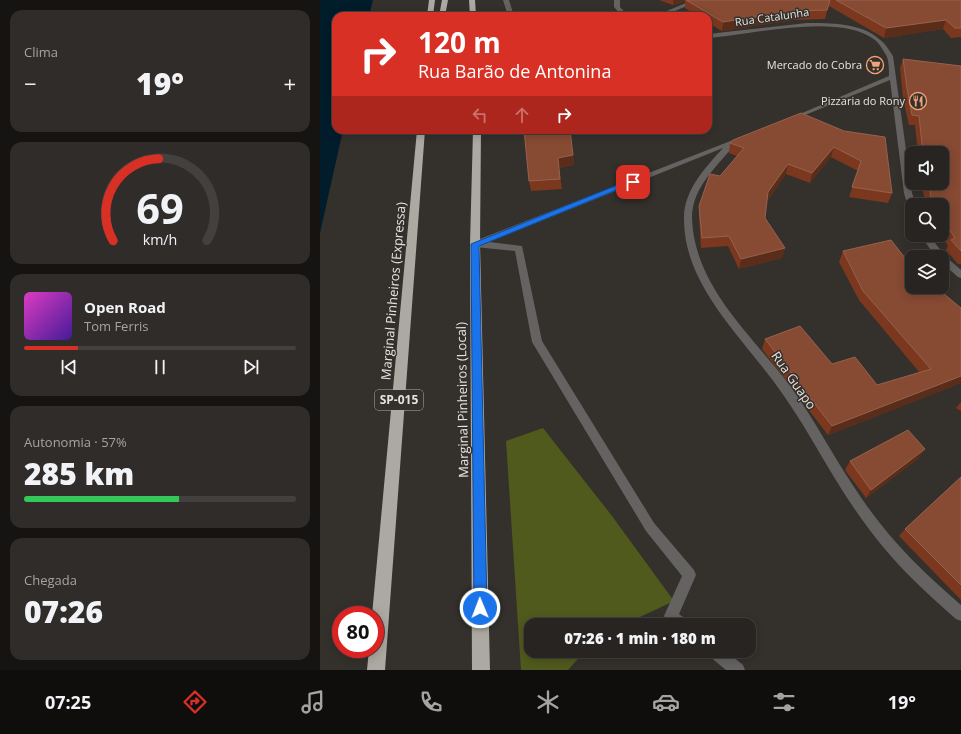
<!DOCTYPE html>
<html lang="pt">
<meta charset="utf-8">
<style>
:root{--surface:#272421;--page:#2f2c2a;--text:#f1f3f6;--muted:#a4a4a5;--line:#43413f;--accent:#d93025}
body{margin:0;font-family:"Open Sans",sans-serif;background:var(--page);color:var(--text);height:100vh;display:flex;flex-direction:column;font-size:15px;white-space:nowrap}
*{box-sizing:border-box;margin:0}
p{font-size:13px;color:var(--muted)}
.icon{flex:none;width:22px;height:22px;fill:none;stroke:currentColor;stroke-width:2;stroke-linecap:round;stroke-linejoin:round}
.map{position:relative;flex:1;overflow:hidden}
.details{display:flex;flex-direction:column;gap:10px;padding:10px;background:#151412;width:320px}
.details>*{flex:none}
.banner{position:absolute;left:12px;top:12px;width:380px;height:122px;border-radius:12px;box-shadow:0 2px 10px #0003,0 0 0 1px var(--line);background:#d93025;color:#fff;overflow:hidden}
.fabs{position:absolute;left:585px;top:146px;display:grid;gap:8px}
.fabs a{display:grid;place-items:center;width:44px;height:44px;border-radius:8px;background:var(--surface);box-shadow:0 2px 10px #0003,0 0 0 1px var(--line);font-size:20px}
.speed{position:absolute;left:12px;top:606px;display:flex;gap:8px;font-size:20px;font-weight:700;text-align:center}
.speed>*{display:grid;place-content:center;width:52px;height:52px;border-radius:50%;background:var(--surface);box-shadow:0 2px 10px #0003,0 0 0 1px var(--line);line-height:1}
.speed .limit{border:6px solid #d22;background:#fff;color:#111}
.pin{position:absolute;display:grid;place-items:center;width:34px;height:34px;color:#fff;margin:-17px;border-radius:8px;box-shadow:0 2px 6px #0006}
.me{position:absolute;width:44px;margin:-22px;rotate:359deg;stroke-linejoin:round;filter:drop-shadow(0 0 3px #0008)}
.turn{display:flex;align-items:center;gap:14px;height:84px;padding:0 20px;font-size:18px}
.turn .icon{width:52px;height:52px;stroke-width:2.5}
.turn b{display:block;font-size:28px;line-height:34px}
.lanes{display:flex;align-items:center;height:38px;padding:0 20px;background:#0003;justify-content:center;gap:20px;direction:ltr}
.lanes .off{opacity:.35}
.big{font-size:30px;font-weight:800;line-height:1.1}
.details .widget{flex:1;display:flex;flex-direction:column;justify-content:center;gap:6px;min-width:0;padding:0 14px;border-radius:12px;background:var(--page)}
.details .dial{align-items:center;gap:0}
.dial svg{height:104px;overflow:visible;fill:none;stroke:var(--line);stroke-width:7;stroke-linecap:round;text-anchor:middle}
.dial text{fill:var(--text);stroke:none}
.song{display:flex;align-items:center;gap:12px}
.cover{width:48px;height:48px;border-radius:6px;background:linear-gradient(135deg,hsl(310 70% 55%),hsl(260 70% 35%))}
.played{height:4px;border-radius:2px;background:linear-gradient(90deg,var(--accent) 20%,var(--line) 20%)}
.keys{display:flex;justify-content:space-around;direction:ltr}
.heat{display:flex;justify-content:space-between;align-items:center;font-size:22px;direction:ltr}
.charge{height:6px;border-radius:3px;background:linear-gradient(90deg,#34c759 57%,var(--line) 0)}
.trip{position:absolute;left:204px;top:618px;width:232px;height:40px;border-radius:12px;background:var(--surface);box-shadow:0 2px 10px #0003,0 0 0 1px var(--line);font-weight:800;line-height:40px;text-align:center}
.tabs{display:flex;height:64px;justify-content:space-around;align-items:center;background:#100e0d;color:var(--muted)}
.tabs .icon{width:28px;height:28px}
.tabs .selected{color:var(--accent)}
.tabs b{font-size:18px;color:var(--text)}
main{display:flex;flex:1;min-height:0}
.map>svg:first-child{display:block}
.green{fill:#505a1c}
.water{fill:#011c2a}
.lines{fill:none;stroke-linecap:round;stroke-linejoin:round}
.minor{fill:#656361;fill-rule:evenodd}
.highway{fill:#aca8a2;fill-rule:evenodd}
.wall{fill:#7c381e}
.shaded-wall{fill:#5a2d1b}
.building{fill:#874a33;stroke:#96624e}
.route{fill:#1a73e8;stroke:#114b97}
.labels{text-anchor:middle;stroke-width:3;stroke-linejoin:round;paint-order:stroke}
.far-street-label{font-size:11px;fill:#e5e3e0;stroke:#34302c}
.far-poi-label{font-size:11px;fill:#e5e3e0;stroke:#34302c;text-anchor:end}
.shield{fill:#34302c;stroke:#b0adaa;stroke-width:1}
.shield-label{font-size:12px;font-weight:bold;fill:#e5e3e0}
.street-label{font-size:13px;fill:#e5e3e0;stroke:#34302c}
</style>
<main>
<section class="details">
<div class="widget"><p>Clima</p>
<div class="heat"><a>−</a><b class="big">19°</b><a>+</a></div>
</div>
<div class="widget dial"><svg viewBox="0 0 100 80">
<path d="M14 69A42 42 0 1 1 86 69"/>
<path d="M14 69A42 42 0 0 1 49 6" stroke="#d93025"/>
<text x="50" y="56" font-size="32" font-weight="700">69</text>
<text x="50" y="72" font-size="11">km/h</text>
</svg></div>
<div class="widget">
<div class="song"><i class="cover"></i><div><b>Open Road</b><p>Tom Ferris</p></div></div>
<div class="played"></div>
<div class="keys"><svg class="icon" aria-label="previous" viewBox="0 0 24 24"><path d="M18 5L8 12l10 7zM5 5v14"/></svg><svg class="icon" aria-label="pause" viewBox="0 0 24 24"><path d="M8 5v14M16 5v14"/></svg><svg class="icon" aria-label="next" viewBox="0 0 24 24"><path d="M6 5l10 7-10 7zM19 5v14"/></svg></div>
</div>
<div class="widget"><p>Autonomia · 57%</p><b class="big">285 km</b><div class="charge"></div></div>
<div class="widget"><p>Chegada</p><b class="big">07:26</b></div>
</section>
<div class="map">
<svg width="641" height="670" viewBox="0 0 641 670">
<rect width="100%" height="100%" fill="#34302c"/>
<path class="green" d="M223,428L292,516L354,601L303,625H211V651H265L248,670H201L186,441Z"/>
<path class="water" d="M0,0H53L49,16H16V130H23L0,233Z"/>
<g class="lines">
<g class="minor">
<path d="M183,0H189L194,16H188Z"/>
<path d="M294,0H300V7L308,16H302L294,7Z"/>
<path d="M373,0H381L343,16H335Z"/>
<path d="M487,23C509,23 542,23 559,39C565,43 569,50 573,56L592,193L596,205H592V210L588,207L584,193L570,80L473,120L468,119L569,76C569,70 569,60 566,55C563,50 559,43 555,40C519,12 431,35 388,38V34Z"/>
<path d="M413,140L417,142C399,165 372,186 372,218C374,287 433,336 471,387C494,419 512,454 534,487C565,535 598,568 641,605V621L636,619C596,584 566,555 536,511C510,474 490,433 464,396C428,342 363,288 364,218C364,190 385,168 403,148L169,242L202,246L222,341L334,523L374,570L376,575L359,614L367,620L369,625C358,625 349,627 344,616L362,576L326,531L212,342L195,251L155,247L151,244L152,242Z"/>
<path d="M600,235H609L625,256L641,270V278L638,277L622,263V257H616Z"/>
<path d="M387,651H406L423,665L425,670H406L389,656Z"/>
</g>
<g class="highway">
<path d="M109,0H115L113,16H107Z"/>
<path d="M122,0H128L125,16H119Z"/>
<path d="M149,0H155L156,16H150Z"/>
<path d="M97,130H105L65,670H47L49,649H55V615H52Z"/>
<path d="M153,130H161L160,244L170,670H152L150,244Z"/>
</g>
</g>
<g class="wall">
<path d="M339,0H641V37L631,38L623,29L564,38L509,6L505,19L473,20L402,31L388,23V16H377L365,8V1L353,5Z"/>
<path d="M583,59L641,66V264H638L626,250L628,246L621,235H622V205H606L601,183H622V153H598L595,125H589L583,98L580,68Z"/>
<path d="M524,131L572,193L568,203L529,197L538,171L511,157L490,183L466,174L447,201L445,218L465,248L462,258L419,269L408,246L381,248L379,216V206L400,176L417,156L409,153L410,143Z"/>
<path d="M253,155L254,165L239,168L242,189L211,191L209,181Z"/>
<path d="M523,251L641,383L508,435L442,349L445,339L512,364L557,385L600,373L539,300L519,262Z"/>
<path d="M641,402V411L636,408Z"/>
<path d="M599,458L546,498L525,470L530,461Z"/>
<path d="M641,477V600L579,536L585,529Z"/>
</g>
<g class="shaded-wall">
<path d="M353,0H365V1L353,5Z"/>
<path d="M510,0L509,6L505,19L507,10Z"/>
<path d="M474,11L473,20L402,31L403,22Z"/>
<path d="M626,20L623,29L564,38L566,28Z"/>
<path d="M514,147L511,157L490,183L492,173Z"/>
<path d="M253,155L254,165L239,168L242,189L238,158Z"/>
<path d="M468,164L466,174L446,202L448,192Z"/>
<path d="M465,248L462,258L419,269L421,259Z"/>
<path d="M641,376V383L508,435L512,426Z"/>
<path d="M605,449L599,458L546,498L551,490Z"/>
</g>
<g class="building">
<path d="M366,0H510L507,10L474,11L403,22Z"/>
<path d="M516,0H641V28H635L626,20L566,28Z"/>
<path d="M583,59L641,66V251L631,240L635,238L622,218V205H613L608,183H622V153H603L599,116L592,115L587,88Z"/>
<path d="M481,113L524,131L565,137L572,193L532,187L541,161L514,147L492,173L468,164L448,192L445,218L465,248L421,259L409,236L382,238L379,206L390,174L400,176L424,148L410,143L413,140Z"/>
<path d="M204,130H250L253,155L238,158L240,179L209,181Z"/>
<path d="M571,240L589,263L592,265V287H616L636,304L641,308V376L512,426L445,339L480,326L512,364L535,357L557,385L611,369L543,291L523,251Z"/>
<path d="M588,430L605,449L551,490L530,461Z"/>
<path d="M641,477V585L585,529Z"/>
</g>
<path class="route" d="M310,180L316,182L159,246L167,608L165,612L160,614L156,612L154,608L151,244Z"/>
<defs>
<g id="supermarket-ring" transform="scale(0.9)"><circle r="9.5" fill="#34302c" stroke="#f0a279" stroke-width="1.5"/><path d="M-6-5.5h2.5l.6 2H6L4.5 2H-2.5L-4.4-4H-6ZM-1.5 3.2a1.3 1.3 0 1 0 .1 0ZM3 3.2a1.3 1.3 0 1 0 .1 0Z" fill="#f0a279"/></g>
<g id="restaurant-ring" transform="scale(0.9)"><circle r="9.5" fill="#34302c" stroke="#f0a279" stroke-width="1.5"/><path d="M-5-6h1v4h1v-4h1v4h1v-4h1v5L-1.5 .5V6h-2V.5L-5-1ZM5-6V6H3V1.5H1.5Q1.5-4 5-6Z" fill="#f0a279"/></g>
</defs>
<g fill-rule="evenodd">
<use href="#supermarket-ring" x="555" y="65"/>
<use href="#restaurant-ring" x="598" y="101"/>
</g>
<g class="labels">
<g class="far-street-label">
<text transform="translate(452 17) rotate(-8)" y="4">Rua Catalunha</text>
</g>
<g class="far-poi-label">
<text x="542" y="69">Mercado do Cobra</text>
<text x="585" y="105">Pizzaria do Rony</text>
</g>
<rect class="shield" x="55" y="390" width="48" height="20" rx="3"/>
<g class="shield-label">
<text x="79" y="404">SP-015</text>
</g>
<g class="street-label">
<text transform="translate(73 291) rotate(-85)" y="5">Marginal Pinheiros (Expressa)</text>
<text transform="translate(474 380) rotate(55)" y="5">Rua Guapo</text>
<text transform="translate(142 400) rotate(-91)" y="5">Marginal Pinheiros (Local)</text>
</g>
</g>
</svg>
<div class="fabs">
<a><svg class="icon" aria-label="sound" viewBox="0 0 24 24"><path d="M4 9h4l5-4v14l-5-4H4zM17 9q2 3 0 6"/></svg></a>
<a><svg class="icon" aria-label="search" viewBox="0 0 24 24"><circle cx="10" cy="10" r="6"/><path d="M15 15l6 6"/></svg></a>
<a><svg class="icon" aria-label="layers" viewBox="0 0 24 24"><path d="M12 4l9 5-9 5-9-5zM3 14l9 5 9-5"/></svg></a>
</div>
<div class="speed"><div class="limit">80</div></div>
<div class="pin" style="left:313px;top:182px;background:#d93025"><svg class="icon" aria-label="arrive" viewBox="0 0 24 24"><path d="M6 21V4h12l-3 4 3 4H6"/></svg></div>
<svg class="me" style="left:160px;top:608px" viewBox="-20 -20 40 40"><circle r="17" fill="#1a73e8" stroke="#fff" stroke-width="3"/><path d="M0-11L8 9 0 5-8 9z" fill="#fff"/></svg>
<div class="trip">07:26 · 1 min · 180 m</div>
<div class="banner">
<div class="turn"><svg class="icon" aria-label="right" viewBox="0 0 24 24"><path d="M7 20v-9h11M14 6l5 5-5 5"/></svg><div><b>120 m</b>Rua Barão de Antonina</div></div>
<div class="lanes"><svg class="icon off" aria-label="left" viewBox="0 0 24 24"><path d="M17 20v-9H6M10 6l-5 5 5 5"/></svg><svg class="icon off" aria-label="ahead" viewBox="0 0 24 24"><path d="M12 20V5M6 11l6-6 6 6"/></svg><svg class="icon" aria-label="right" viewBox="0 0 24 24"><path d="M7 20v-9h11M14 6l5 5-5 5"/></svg></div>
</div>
</div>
</main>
<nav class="tabs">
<b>07:25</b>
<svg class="icon selected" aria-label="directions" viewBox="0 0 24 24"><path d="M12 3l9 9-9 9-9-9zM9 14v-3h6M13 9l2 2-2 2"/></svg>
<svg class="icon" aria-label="music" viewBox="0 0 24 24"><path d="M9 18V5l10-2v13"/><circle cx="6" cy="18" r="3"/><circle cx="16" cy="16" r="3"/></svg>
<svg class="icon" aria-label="phone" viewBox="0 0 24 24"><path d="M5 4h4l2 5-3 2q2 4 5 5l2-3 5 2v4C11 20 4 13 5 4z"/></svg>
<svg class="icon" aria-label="climate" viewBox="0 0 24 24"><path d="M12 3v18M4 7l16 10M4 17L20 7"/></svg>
<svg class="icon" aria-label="car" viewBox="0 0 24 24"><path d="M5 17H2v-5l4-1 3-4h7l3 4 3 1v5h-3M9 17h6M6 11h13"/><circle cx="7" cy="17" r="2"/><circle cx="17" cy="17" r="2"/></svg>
<svg class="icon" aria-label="filters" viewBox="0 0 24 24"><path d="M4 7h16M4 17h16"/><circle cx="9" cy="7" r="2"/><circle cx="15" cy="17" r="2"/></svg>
<b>19°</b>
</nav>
